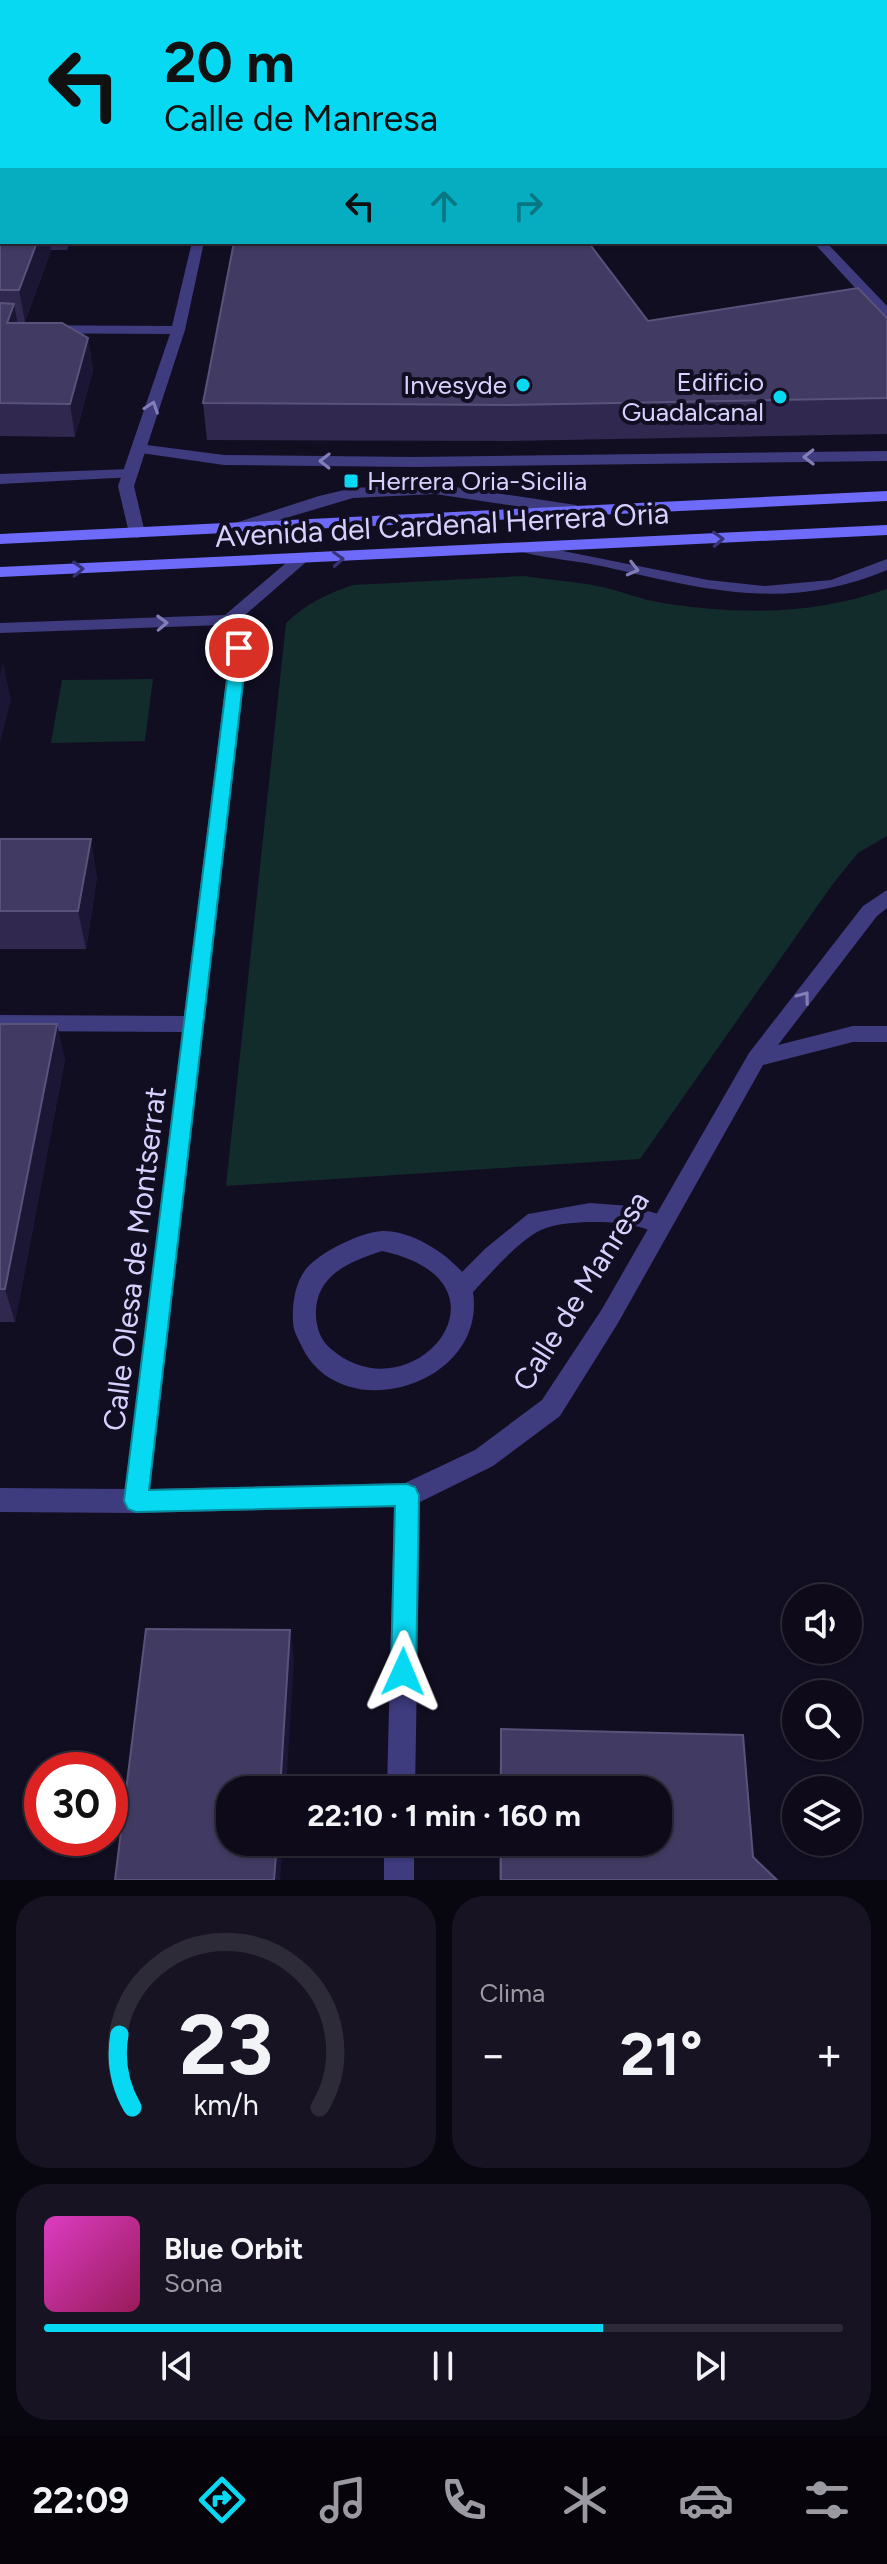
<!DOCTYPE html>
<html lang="es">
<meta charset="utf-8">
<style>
:root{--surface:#0e0a1a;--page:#171323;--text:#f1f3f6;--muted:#9b9aa2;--line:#2e2b39;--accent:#08d9f2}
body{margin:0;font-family:Figtree,sans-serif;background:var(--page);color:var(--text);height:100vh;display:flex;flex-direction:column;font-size:30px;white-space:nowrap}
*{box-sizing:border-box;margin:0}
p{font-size:26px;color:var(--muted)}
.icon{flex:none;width:44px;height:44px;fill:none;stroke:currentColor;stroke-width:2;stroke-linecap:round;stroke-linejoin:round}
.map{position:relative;height:1880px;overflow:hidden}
.panel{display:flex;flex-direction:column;gap:16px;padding:16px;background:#08060e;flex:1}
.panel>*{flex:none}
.banner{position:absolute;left:0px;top:0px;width:888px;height:244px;box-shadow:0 2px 6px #0004,0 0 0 2px var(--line);background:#08d9f2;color:#111;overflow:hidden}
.fabs{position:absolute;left:782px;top:1584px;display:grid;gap:16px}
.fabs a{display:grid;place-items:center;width:80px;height:80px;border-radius:50%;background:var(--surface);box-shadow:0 2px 6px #0004,0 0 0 2px var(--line);font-size:40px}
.speed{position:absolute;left:24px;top:1752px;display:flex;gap:16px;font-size:40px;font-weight:700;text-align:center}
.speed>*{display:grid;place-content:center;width:104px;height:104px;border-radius:50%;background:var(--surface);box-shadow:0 2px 6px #0004,0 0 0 2px var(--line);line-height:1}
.speed .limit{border:12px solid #d22;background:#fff;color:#111}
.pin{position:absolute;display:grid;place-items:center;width:68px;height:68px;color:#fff;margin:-34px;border:4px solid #fff;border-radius:50%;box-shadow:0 2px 8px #0007}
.me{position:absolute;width:88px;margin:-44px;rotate:1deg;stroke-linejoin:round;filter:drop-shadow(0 0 6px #0008)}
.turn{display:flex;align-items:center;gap:28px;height:168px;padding:0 32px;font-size:36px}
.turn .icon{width:104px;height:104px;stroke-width:2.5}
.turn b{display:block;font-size:56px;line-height:68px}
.lanes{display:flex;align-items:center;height:76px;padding:0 32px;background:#0003;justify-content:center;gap:40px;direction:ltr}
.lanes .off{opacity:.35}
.big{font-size:60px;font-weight:700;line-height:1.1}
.panel .card{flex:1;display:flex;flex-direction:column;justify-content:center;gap:12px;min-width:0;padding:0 28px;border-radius:32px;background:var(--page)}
.panel .dial{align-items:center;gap:0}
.dial svg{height:208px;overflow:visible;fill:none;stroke:var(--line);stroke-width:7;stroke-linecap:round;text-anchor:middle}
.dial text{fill:var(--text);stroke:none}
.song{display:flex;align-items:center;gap:24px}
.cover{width:96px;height:96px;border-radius:12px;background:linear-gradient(135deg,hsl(310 70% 55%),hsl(330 70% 35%))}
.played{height:8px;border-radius:4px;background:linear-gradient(90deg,var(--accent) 70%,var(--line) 70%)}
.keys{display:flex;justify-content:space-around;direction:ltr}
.heat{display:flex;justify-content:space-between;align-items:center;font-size:44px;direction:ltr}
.panel .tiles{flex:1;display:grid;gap:16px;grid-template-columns:1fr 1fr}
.card:last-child{grid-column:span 2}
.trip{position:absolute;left:216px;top:1776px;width:456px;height:80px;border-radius:32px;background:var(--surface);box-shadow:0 2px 6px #0004,0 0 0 2px var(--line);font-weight:700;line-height:80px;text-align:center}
.dock{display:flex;height:128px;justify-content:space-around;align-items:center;background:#06040a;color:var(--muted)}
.dock .icon{width:56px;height:56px}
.dock .on{color:var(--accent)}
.dock b{font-size:36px;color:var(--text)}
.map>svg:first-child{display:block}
.green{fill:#122b2b}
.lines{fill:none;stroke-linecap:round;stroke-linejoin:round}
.service{fill:#3e3b7f;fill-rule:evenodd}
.minor{fill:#3e3b7f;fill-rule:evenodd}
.secondary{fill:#6f6bfa;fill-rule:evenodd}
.wall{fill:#30284f}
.shaded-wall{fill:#1c1635}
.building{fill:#413a62;stroke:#59527a;stroke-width:2}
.oneway{stroke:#827eb8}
.oneway2{stroke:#373378}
.route{fill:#08d9f2;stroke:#058d9d;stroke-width:2}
.poi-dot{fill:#08d9f2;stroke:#120e22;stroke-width:3}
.labels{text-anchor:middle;stroke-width:8;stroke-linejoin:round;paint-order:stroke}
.far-poi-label{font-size:26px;fill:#d6d1fd;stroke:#120e22;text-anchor:end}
.street-label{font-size:30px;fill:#d6d1fd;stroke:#120e22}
</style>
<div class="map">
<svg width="887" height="1880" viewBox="0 0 887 1880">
<rect width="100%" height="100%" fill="#120e22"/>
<g class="green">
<path d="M524,576C548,580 573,581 597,586C619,590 641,600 663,603C739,615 814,615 887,589V836L858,853L832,885L640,1159L226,1186L286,623C306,604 326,594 353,585Z"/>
<path d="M153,679L145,741L51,743L62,680Z"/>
</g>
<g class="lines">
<g class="service">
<rect x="259" y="0" width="10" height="2"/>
<path d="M192,242H204L185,330L134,486L145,533L137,538L129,533L118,486L170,334L0,333V325L172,326Z"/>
<path d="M435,484L576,505L584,510L576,515L435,494L353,498L232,534L224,529L226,526L319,496L353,488Z"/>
<path d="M528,544L708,580L765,586L831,580L887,559V570C788,612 706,590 606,567C579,561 550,559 522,552L520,549Z"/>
<path d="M590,1203L630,1206L669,1217L672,1224L669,1231C655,1235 642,1226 627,1224C605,1221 562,1220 541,1230C518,1241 491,1273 473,1292C487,1385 344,1428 303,1349C299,1340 293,1332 293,1321C292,1304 295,1283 306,1269C320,1252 361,1232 382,1231C410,1230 445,1252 462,1272L486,1248L528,1214ZM382,1251C526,1282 412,1419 331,1349C321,1341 317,1329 316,1317C314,1276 348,1262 382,1251Z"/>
</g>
<g class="minor">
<path d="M813,242H826L887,306V318L882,317Z"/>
<path d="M139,444L224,455L414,457L887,451V461L414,467L224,465L134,452L131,449Z"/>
<path d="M129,469L137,474L134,477L0,484V474Z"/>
<path d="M299,555L307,560L305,563L238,621L248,648L150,1489L405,1483L475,1450L542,1400L602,1309L749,1053L863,906L887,890V908L877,916L778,1045L853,1026H887V1042H853L763,1065L618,1323L560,1416L493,1466L420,1502L415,1790H387L394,1507L136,1513L0,1512V1488L125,1489L182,1032L0,1031V1015L184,1016L230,648L222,625L0,633V623L225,615L293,557Z"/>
<rect x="384" y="1842" width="30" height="38"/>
</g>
<g class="secondary">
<path d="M887,491V501L0,544V534Z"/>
<path d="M887,525V535L0,577V567Z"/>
</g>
</g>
<g class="wall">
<rect x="886" y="16" width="1" height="88"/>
<path d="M0,62L2,242H70L67,250H51L25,322L18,323L88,338L93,370L75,437L0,436Z"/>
<path d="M887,318V434L506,441L207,440L203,403L648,321Z"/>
<path d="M0,839L97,877L86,949H0Z"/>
<path d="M0,1024L65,1059L15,1322H0Z"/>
<path d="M501,1729L743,1735L753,1857L777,1880H499V1842H658V1790H499Z"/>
</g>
<g class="shaded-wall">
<path d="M0,0L2,7L0,8L2,19L0,23Z"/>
<path d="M37,242H49L51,250L25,322L19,290Z"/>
<path d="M14,304L20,336L7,323Z"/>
<path d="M88,338L93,370L75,437L70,404Z"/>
<path d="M3,663L11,700L0,743V674Z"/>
<path d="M91,839L97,877L86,949L78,911Z"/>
<path d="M57,1024L65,1059L15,1322L5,1289Z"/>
<path d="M290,1630L294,1659L286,1790H280Z"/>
<path d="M277,1842H283L280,1880H274Z"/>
</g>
<g class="building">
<rect x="886" y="16" width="1" height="57"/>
<path d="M0,62H2V242H37L19,290H0Z"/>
<path d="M234,242H588L648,321L858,288L887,318V398L507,405L203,403Z"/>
<path d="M0,303L14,304L7,323H62L88,338L70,404L0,403Z"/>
<path d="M0,839H91L78,911H0Z"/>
<path d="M0,1024H57L5,1289H0Z"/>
<path d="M146,1629L290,1630L280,1790H230V1842H277L274,1880H115Z"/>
<path d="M501,1729L743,1735L753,1857L777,1880H501V1842H658V1790H501Z"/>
</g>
<defs><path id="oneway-chevron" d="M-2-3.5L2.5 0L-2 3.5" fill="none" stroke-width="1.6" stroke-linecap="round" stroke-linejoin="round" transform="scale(2)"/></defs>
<g class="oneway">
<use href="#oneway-chevron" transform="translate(152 407) rotate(-71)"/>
<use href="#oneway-chevron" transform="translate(809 457) rotate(179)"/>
<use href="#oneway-chevron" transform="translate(325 461) rotate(-179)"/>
<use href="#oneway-chevron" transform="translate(633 569) rotate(14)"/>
<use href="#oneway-chevron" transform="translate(162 623) rotate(-2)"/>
<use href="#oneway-chevron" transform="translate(804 997) rotate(-53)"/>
</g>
<g class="oneway2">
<use href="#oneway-chevron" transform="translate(718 539) rotate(-3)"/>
<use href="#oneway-chevron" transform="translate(338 559) rotate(-3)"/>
<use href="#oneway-chevron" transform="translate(78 569) rotate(-2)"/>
</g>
<path class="route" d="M239,644L247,648L149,1490L407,1484L415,1487L419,1495L416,1672L412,1681L403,1684L394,1681L391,1672L395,1506L136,1512L128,1509L124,1501L231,648Z"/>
<g class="poi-dot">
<circle cx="523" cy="385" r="8"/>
<circle cx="780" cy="397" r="8"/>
<rect x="343" y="473" width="16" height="16" rx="4"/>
</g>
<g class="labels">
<g class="far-poi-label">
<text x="764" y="391">Edificio<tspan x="764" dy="30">Guadalcanal</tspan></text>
<text x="507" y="394">Invesyde</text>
<text x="367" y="490" text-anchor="start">Herrera Oria-Sicilia</text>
</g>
<g class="street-label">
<text transform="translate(442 525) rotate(-3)" y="10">Avenida del Cardenal Herrera Oria</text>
<text transform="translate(135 1259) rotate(-83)" y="10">Calle Olesa de Montserrat</text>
<text transform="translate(581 1291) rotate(-58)" y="10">Calle de Manresa</text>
</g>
</g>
</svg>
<div class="fabs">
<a><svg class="icon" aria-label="sound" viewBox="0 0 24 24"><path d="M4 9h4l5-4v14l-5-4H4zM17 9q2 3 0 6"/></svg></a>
<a><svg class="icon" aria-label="search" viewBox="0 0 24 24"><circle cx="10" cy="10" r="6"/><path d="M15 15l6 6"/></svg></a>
<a><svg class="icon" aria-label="layers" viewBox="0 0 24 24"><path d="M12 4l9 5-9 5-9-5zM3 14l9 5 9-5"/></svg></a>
</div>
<div class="speed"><div class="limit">30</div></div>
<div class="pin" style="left:239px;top:648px;background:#d93025"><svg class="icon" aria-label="arrive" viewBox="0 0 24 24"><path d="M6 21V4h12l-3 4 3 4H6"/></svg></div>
<svg class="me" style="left:403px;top:1672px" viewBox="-20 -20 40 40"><path d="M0-17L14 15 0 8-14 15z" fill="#08d9f2" stroke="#fff" stroke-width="4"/></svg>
<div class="trip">22:10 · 1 min · 160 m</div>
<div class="banner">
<div class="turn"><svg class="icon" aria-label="left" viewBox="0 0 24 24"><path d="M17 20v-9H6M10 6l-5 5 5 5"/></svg><div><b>20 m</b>Calle de Manresa</div></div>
<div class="lanes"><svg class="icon" aria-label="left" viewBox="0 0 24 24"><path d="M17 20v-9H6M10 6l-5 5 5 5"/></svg><svg class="icon off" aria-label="ahead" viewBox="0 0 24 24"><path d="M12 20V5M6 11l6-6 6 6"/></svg><svg class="icon off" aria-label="right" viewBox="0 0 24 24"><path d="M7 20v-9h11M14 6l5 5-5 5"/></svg></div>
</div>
</div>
<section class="panel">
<div class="tiles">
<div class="card dial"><svg viewBox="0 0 100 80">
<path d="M14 69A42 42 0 1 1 86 69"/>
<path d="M14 69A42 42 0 0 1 9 41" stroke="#08d9f2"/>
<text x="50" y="56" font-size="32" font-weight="700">23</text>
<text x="50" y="72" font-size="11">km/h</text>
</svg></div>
<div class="card"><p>Clima</p>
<div class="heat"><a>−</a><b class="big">21°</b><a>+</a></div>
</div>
<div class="card">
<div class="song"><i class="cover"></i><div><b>Blue Orbit</b><p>Sona</p></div></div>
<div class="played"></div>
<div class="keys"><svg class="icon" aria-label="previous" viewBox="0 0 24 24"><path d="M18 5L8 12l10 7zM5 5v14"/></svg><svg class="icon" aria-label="pause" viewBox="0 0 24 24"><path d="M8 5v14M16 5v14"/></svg><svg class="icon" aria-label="next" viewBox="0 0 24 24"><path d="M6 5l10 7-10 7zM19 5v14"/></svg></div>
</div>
</div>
</section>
<nav class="dock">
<b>22:09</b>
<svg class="icon on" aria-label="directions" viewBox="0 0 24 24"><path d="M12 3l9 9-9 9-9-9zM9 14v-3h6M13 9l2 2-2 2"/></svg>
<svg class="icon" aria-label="music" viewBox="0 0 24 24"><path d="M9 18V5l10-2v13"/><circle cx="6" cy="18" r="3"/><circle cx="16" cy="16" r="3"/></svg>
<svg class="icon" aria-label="phone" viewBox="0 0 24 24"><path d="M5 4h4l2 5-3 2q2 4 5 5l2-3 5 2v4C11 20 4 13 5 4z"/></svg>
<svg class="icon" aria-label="climate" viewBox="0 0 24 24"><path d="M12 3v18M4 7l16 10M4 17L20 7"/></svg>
<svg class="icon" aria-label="car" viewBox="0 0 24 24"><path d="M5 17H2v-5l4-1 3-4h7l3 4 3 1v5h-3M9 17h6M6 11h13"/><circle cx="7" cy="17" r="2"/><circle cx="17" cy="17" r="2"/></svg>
<svg class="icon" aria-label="filters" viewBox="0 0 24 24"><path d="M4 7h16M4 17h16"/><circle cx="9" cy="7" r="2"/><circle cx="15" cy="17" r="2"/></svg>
</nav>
